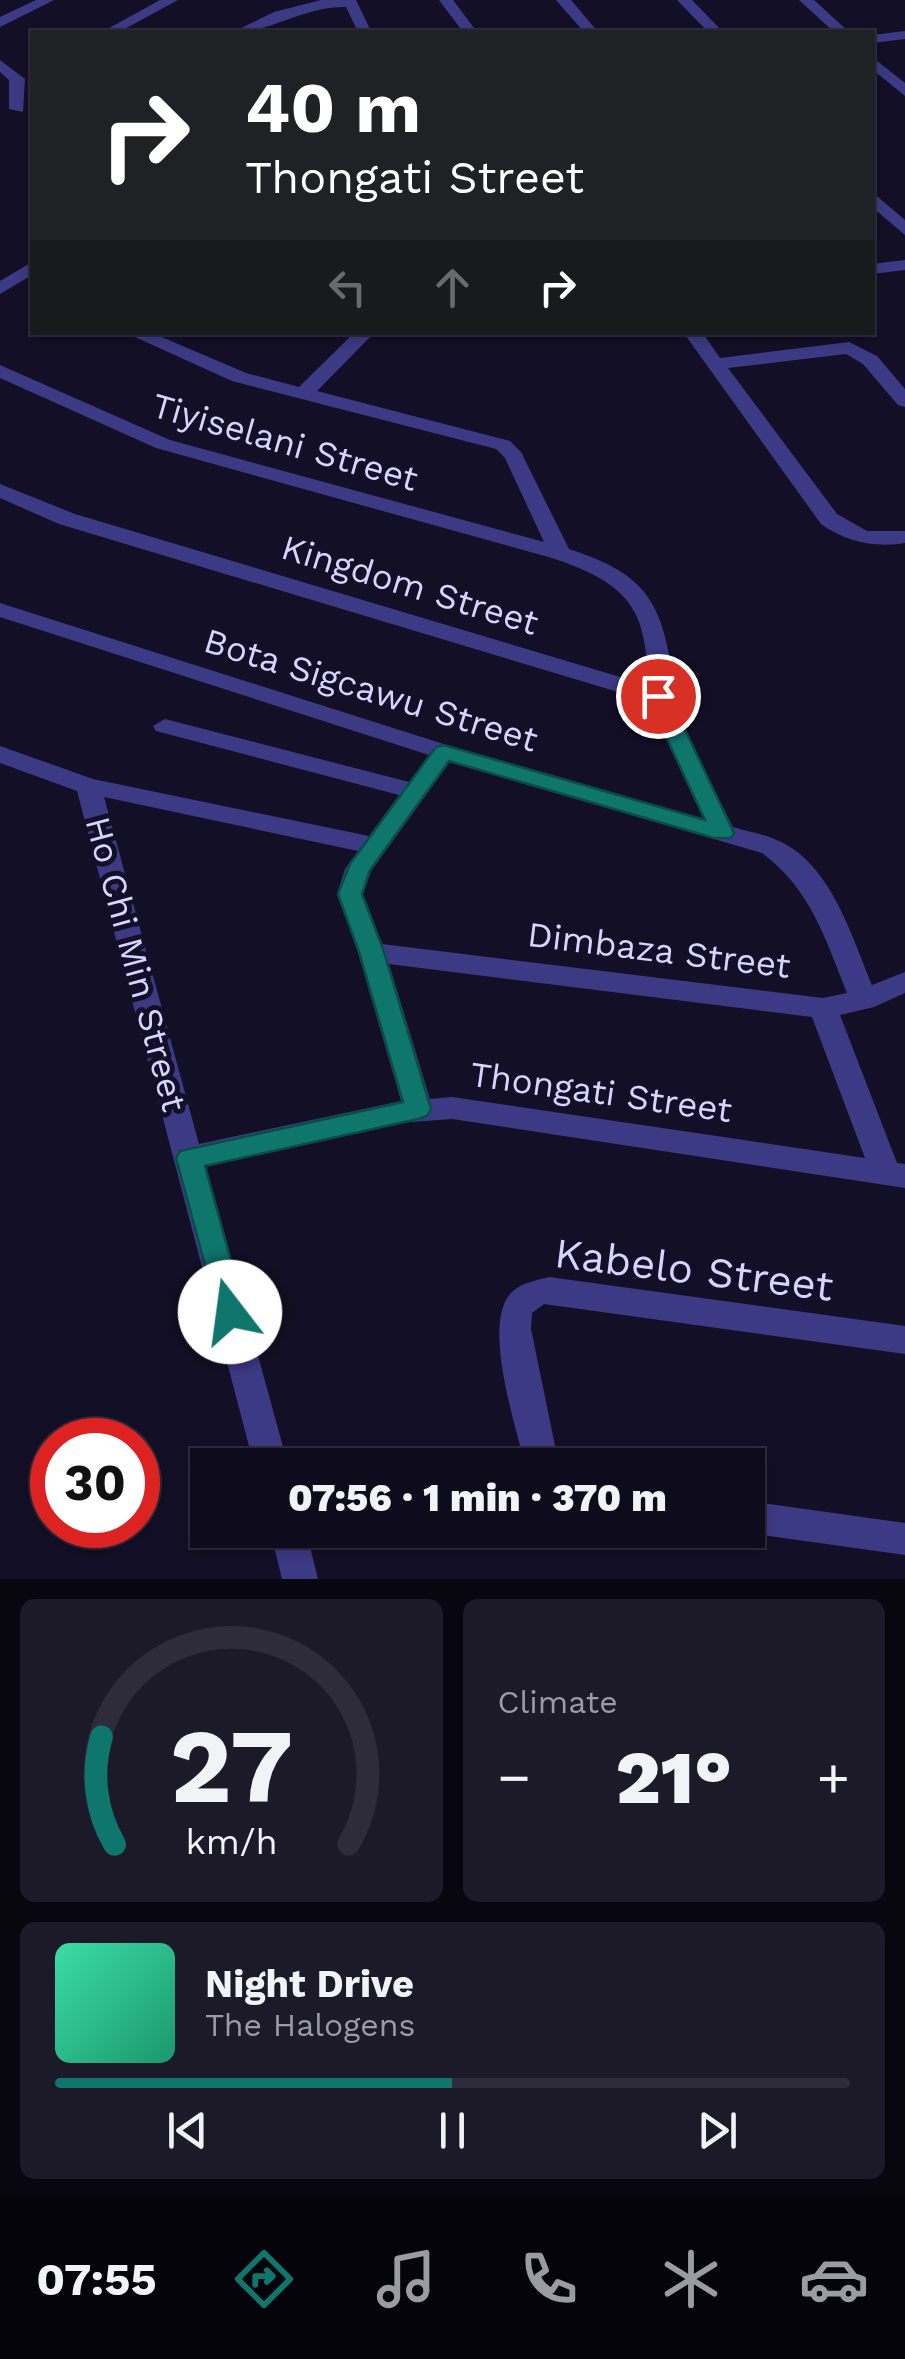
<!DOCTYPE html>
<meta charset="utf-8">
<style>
:root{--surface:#0e0b1c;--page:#1c1929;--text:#f1f3f6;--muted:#9b9ba3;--line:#2e2b3b;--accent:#0f766e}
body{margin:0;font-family:"Work Sans",sans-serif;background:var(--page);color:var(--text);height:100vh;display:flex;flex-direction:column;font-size:38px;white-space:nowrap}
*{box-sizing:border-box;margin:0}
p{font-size:32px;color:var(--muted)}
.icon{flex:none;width:55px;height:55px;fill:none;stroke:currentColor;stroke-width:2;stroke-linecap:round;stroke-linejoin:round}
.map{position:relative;height:1579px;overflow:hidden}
.details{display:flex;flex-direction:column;gap:20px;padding:20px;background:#08060f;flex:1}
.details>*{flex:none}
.top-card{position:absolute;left:30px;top:30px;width:845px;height:305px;border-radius:0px;box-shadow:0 5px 15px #0003,0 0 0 2px var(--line);background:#202124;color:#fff;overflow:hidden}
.speed{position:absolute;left:30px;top:1418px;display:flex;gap:20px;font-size:50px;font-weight:700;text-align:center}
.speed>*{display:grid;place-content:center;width:130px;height:130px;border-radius:50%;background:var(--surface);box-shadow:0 5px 15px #0003,0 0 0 2px var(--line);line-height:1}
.speed .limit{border:15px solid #d22;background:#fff;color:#111}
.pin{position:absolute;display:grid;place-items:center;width:85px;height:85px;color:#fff;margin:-42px;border:5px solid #fff;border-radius:50%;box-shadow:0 2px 10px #0007}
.me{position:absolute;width:110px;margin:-55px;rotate:345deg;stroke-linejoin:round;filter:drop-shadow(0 0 8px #0008)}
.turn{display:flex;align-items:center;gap:35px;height:210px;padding:0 50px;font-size:45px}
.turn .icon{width:130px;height:130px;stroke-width:2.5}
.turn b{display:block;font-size:70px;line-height:85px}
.lanes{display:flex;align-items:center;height:95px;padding:0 50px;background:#0003;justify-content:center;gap:50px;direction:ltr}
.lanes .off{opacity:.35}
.big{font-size:75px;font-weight:800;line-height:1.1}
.details .widget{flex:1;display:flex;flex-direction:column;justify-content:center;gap:15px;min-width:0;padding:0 35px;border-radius:15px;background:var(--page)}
.details .dial{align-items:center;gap:0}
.dial svg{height:260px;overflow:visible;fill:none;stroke:var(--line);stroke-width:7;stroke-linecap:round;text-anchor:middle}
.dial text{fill:var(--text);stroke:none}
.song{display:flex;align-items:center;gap:30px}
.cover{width:120px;height:120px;border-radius:15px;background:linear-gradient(135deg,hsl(160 70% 55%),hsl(160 70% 35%))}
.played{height:10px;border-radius:5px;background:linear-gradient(90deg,var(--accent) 50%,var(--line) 50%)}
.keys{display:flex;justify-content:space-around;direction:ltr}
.heat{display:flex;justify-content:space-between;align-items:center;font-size:55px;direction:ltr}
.details .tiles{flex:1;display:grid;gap:20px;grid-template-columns:1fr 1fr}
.widget:last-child{grid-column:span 2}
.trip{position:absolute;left:190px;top:1448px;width:575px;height:100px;border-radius:0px;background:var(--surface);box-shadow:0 5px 15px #0003,0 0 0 2px var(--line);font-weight:800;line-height:100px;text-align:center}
.menu{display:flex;height:160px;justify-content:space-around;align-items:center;background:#06040b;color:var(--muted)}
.menu .icon{width:70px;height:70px}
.menu .on{color:var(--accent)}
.menu b{font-size:45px;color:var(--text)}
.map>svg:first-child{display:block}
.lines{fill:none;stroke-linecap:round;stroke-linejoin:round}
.minor{fill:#3d3a85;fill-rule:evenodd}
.route{fill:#0f766e;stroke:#0a4d48;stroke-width:2.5}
.labels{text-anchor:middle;stroke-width:10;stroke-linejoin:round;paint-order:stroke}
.street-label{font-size:35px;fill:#d9d4ff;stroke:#130f26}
.near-street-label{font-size:42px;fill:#d9d4ff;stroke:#130f26}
</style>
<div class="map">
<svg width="905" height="1579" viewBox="0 0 905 1579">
<rect width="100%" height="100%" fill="#130f26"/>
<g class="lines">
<g class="minor">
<path d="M36,0H54L0,27V17Z"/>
<path d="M160,0H178L119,32H102Z"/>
<path d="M321,0H356L370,29L358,32L346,7C303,6 268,34 233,32L274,12Z"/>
<path d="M439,0H453L477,32H463Z"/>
<path d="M556,0H571L598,32H584Z"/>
<path d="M677,0H692L723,32H708Z"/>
<path d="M799,0H814L849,32H834Z"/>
<path d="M905,31V39L872,43V35Z"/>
<path d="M872,57L905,83V96L872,69Z"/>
<path d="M0,60L25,79L23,112L9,109V80L0,72Z"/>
<path d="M872,192L905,220V235L872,207Z"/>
<path d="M905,260V270L872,274V264Z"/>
<path d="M32,262V275L0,294V281Z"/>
<path d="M124,332H150L246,373L299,387L355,332H375L317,391L510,441L521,452L569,549C629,569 657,588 669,654C671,669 667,687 672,700C688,744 713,786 733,827C748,832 765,834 779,841C831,864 852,937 872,985L905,972V993L874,1007L840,1015L897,1163L905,1164V1188L452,1119L398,1123L206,1166L288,1465H254L77,791L0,763V746L93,779L369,836L399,795L156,731L153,726L165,719L409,782L429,755L0,617V603L453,747L704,819L648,701L59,524L0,498V484L75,514L647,685C649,605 623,582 552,558L156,448L0,378V365L170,440L544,542L505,458L496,449L232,381ZM450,762L762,853C810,888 826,940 847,993L823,998L382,944L363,894L371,871ZM104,797L358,851L345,869L337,894L358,952L401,1101L199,1144ZM389,964L812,1017L865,1158L452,1097L430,1099Z"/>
<path d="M683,332H702L720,358L849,342L877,356L905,389V407L898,405L863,364L846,354L728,368L837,514L867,531H905V543C875,548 846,542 821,524Z"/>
<path d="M549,1277L905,1326V1354L544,1304L532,1313L531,1329L559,1465H525C516,1426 480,1320 513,1291C522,1283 537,1280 549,1277Z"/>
<path d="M748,1501L905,1523V1555L748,1533L740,1530H748Z"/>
<path d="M270,1530H306L318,1579H282Z"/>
</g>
</g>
<path class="route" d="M658,689L669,696L734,833L731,838H714L449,761L370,870L362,894L384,952L431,1109L427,1116L418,1119L205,1166L245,1312L240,1320L230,1324L220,1320L176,1158L180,1151L403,1102L359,952L338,894L350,864L436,747L444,745L705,820L647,696Z"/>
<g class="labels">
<g class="street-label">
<text transform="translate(285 442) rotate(16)" y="12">Tiyiselani Street</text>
<text transform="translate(410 585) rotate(17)" y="12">Kingdom Street</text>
<text transform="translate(371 690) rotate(17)" y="12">Bota Sigcawu Street</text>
<text transform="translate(659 950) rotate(7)" y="12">Dimbaza Street</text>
<text transform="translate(136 964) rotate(75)" y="12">Ho Chi Min Street</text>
<text transform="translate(601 1092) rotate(8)" y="12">Thongati Street</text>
</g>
<g class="near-street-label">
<text transform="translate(694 1269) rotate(7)" y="15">Kabelo Street</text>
</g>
</g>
</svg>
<div class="speed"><div class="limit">30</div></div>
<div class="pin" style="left:658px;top:696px;background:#d93025"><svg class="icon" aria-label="arrive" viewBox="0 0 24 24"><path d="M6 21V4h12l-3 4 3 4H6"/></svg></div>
<svg class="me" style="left:230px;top:1312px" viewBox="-20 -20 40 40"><circle r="19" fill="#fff"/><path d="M0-13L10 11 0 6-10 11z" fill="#0f766e"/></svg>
<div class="trip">07:56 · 1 min · 370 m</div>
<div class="top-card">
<div class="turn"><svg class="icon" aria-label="right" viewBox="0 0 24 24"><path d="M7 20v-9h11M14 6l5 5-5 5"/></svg><div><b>40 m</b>Thongati Street</div></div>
<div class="lanes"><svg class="icon off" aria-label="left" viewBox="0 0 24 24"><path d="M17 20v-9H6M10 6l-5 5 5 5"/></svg><svg class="icon off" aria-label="ahead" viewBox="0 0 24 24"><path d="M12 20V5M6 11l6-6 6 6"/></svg><svg class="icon" aria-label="right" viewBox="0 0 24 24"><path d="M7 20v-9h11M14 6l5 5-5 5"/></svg></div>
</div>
</div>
<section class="details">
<div class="tiles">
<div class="widget dial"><svg viewBox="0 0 100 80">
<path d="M14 69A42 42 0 1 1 86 69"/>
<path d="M14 69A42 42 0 0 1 10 36" stroke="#0f766e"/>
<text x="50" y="56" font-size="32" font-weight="700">27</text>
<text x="50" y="72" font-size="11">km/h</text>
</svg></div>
<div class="widget"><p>Climate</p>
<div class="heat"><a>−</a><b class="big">21°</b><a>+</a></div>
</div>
<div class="widget">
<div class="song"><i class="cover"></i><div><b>Night Drive</b><p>The Halogens</p></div></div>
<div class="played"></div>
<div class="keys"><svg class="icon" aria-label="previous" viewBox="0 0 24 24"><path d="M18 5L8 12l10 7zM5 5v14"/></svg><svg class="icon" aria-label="pause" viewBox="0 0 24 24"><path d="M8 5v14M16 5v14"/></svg><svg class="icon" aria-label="next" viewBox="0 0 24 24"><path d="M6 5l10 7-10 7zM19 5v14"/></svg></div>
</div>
</div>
</section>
<nav class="menu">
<b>07:55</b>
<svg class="icon on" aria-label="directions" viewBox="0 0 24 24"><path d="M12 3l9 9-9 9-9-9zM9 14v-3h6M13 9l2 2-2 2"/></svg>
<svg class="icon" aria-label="music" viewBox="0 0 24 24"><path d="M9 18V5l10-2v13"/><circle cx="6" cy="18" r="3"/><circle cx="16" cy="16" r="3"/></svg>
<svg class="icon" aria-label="phone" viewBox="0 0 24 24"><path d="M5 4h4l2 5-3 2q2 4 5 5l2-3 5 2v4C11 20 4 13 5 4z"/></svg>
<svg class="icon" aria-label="climate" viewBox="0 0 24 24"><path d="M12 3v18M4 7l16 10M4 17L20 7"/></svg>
<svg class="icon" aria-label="car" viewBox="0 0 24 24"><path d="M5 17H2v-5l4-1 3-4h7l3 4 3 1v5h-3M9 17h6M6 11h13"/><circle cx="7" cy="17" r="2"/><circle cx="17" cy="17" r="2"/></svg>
</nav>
